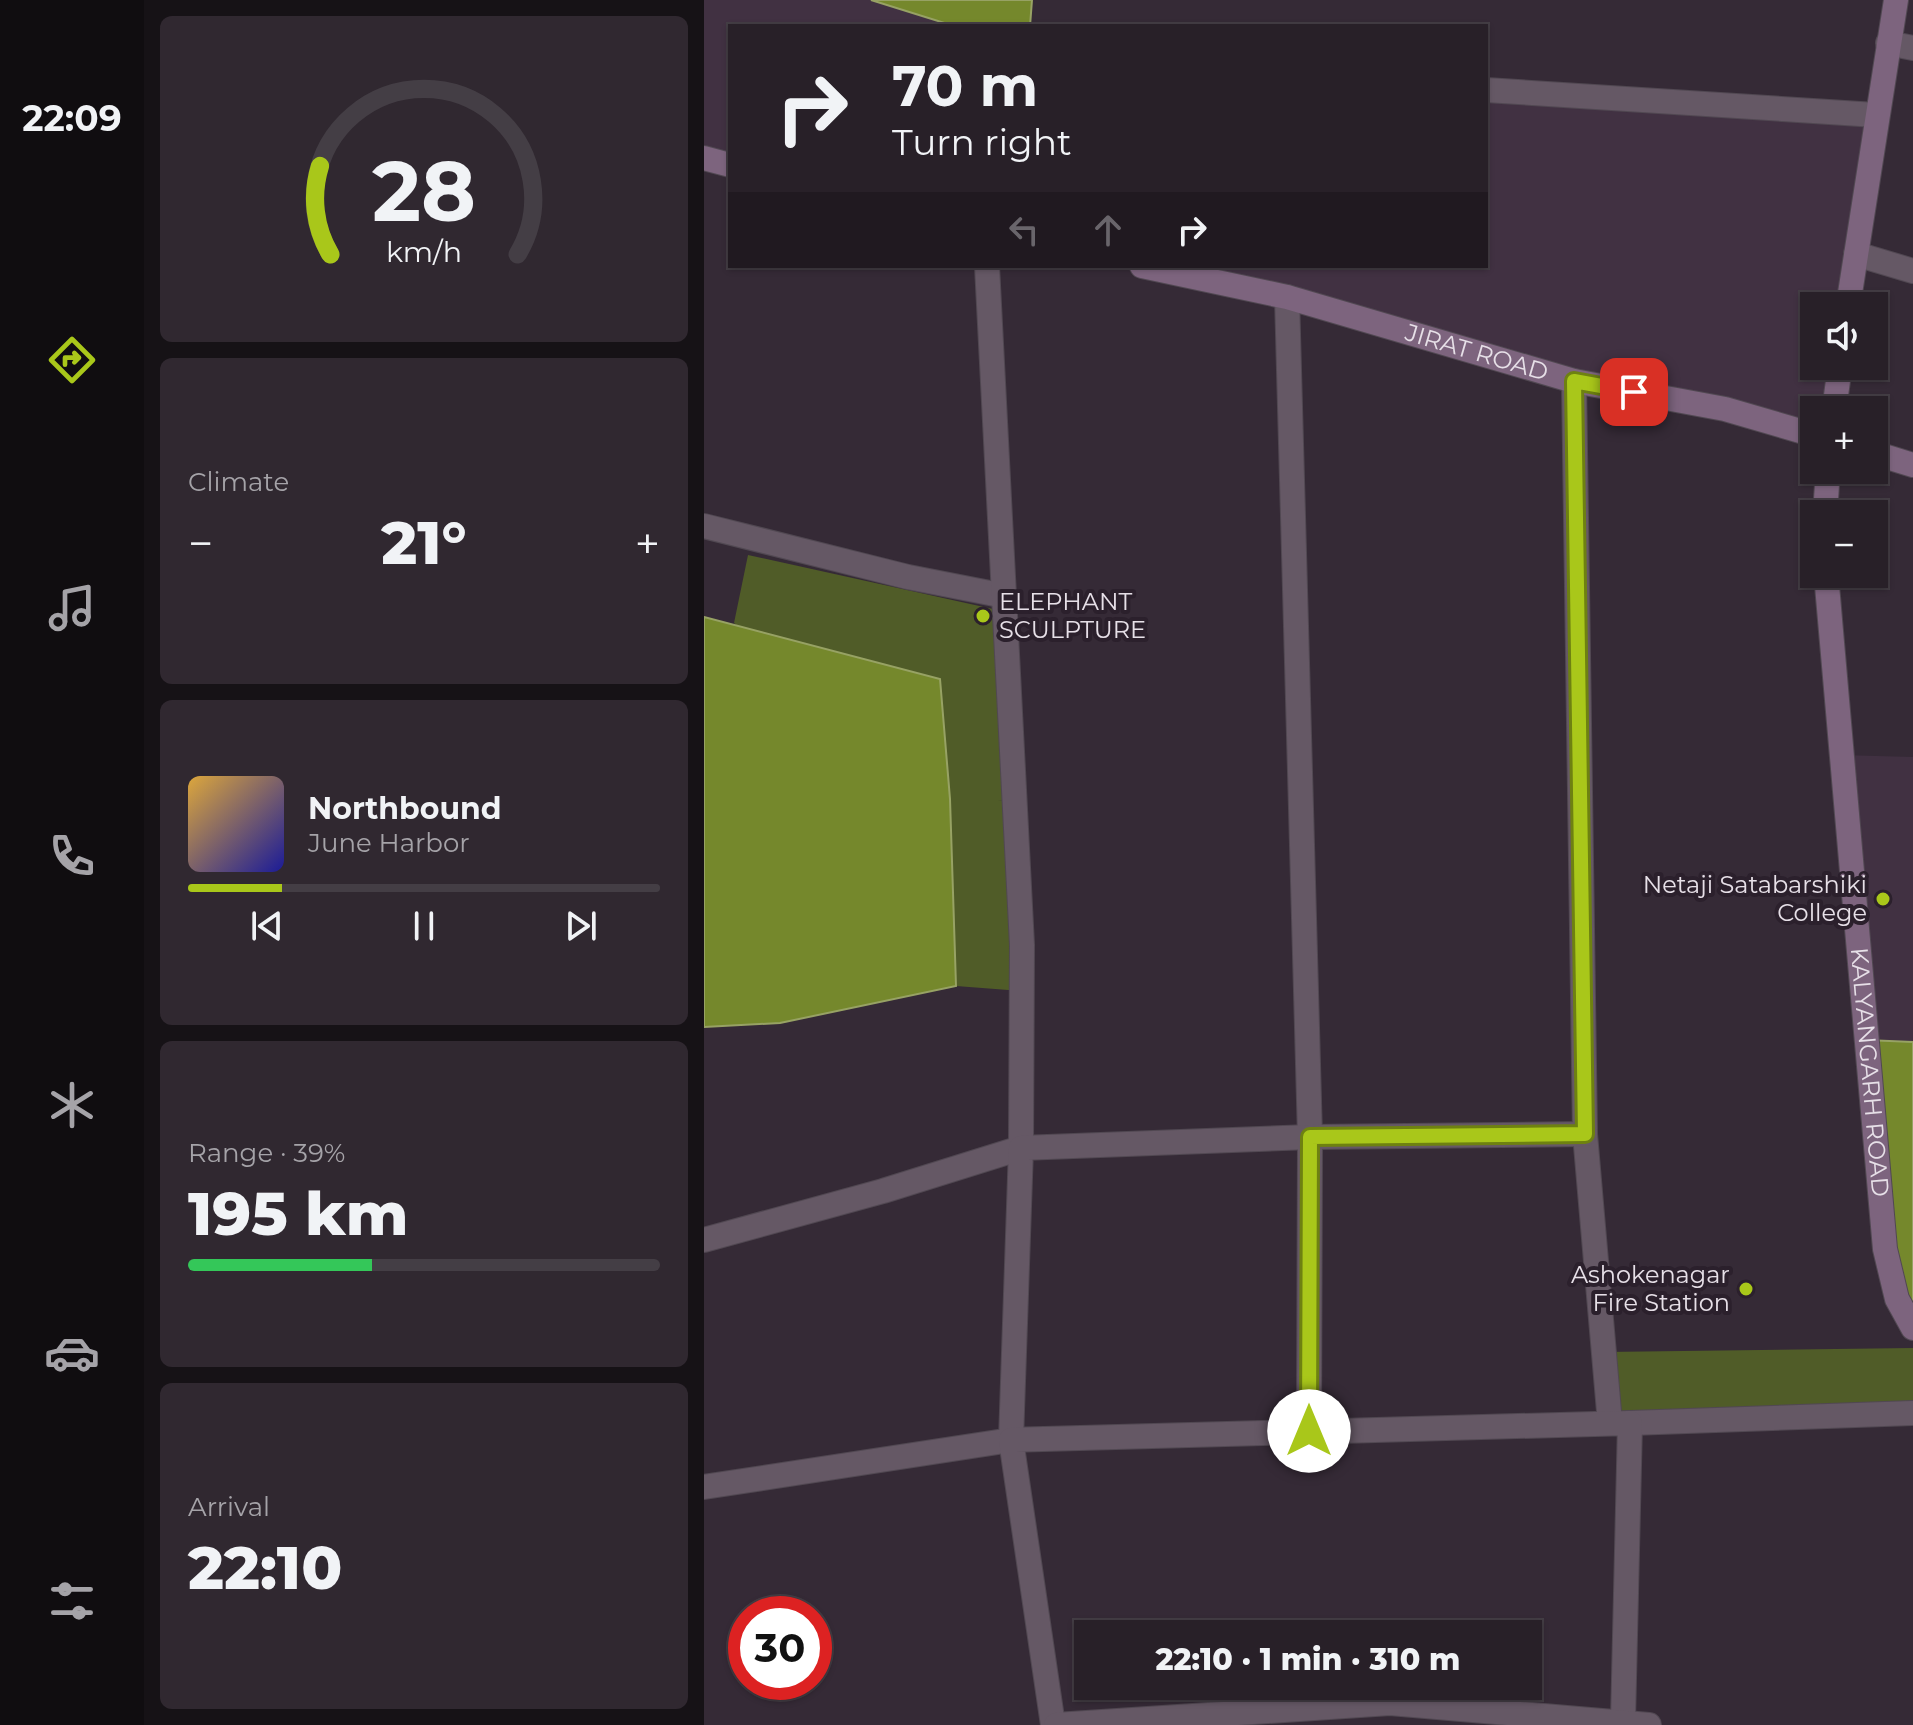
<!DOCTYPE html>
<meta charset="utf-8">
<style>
:root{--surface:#282028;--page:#302830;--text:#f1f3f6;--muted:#a5a3a8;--line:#443e45;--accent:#a9c71a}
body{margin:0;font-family:Montserrat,sans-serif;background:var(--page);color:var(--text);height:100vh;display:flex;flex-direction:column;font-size:30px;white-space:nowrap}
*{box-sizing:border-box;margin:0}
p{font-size:26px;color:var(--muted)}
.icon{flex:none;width:44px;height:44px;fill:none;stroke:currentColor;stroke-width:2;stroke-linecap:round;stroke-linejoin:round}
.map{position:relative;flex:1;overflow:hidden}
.side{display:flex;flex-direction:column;gap:16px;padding:16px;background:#161216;width:560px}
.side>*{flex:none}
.hud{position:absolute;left:24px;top:24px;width:760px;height:244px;border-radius:0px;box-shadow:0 2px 6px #0004,0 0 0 2px var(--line);background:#282028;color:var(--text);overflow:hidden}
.buttons{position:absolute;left:1096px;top:292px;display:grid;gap:16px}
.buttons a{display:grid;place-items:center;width:88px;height:88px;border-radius:0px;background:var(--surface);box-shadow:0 2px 6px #0004,0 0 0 2px var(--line);font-size:40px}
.speed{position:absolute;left:24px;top:1596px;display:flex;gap:16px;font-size:40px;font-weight:700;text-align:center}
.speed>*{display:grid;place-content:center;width:104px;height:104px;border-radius:50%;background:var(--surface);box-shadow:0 2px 6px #0004,0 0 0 2px var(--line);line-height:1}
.speed .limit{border:12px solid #d22;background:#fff;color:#111}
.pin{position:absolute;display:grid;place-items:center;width:68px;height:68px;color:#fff;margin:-34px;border-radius:16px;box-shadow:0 4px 12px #0006}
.me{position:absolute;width:88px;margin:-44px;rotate:0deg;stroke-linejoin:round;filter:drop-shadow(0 0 6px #0008)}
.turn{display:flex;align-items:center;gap:28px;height:168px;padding:0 32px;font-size:36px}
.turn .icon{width:104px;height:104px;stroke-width:2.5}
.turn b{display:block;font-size:56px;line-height:68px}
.lanes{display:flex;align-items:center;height:76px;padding:0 32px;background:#0003;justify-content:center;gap:40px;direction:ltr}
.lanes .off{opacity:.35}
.big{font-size:60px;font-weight:800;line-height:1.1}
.side .widget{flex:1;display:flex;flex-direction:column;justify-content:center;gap:12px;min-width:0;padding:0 28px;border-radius:12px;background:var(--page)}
.side .dial{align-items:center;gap:0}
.dial svg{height:208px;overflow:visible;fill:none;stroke:var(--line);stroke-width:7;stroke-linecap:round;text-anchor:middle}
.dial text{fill:var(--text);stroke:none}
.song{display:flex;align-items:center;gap:24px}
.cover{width:96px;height:96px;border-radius:12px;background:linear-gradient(135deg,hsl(40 70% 55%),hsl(240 70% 35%))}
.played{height:8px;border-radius:4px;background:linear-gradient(90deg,var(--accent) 20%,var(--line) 20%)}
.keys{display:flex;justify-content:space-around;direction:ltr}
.heat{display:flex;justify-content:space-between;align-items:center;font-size:44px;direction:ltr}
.charge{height:12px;border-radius:6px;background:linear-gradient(90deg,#34c759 39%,var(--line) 0)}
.trip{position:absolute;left:370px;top:1620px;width:468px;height:80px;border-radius:0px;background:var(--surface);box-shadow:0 2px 6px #0004,0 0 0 2px var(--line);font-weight:800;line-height:80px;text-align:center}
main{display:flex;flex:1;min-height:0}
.tabs{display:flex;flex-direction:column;width:144px;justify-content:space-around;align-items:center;background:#100d10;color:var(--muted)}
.tabs .icon{width:56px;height:56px}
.tabs .on{color:var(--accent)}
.tabs b{font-size:36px;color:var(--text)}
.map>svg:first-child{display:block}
.built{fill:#413142}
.green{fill:#505c28}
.water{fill:#75882c;stroke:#97a264;stroke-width:2}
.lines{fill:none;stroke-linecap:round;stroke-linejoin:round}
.minor-casing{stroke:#514852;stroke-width:26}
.secondary-casing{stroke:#514852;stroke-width:26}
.minor{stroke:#655865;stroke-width:24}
.secondary{stroke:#7d647e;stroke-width:24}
.route-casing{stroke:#6e8111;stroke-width:20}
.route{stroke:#a9c71a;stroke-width:14}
.poi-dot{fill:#a9c71a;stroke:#2b202c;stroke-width:3}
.labels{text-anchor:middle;stroke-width:8;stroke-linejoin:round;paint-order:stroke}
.street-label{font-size:24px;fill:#e7e0e8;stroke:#2b202c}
.poi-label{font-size:24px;fill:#e7e0e8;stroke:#2b202c;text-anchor:end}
</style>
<main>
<nav class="tabs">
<b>22:09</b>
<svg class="icon on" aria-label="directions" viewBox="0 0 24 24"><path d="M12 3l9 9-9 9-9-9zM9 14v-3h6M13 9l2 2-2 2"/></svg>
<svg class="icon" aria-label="music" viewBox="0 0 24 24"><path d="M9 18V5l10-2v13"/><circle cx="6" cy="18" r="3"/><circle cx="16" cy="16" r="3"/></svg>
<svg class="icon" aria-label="phone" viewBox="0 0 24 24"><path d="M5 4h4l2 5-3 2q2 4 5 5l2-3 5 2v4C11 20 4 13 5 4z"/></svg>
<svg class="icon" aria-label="climate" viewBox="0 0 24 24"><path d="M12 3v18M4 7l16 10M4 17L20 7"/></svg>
<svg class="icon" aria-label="car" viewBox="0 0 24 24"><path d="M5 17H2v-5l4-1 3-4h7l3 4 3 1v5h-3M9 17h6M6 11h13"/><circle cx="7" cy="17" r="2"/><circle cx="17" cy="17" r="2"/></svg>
<svg class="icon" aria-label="filters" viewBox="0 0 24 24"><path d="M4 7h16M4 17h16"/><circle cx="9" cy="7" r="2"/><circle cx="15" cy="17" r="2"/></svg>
</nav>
<section class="side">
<div class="widget dial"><svg viewBox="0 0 100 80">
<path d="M14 69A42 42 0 1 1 86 69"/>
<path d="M14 69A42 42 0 0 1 10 35" stroke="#a9c71a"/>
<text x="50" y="56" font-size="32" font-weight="700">28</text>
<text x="50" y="72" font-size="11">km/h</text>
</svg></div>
<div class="widget"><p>Climate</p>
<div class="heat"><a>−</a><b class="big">21°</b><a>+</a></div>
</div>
<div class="widget">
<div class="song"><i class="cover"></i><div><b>Northbound</b><p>June Harbor</p></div></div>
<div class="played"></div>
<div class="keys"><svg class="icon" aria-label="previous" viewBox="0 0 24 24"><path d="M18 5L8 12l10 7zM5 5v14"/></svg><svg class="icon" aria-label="pause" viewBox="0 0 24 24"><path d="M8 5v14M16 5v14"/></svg><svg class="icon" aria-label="next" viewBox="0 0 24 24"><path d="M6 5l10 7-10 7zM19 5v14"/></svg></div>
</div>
<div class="widget"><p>Range · 39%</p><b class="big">195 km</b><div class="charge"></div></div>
<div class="widget"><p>Arrival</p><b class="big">22:10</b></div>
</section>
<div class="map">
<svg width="1209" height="1725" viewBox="0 0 1209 1725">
<rect width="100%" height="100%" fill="#352a36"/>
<g class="built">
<path d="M0,0H167L250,26H26V166L0,159Z"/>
<path d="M782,85L1172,115L1145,306H1110V366H1136L1131,410H1110V435L438,266H782Z"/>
<path d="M1136,755L1209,757V1042L1162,1040Z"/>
</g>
<g class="green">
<path d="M44,555L298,611L308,800H294L311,801L318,991L252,986L246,799L30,623Z"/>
<path d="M1209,1348V1413L906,1423L900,1352Z"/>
</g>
<g class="water">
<path d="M167,0H328L326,26H250Z"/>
<path d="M0,617L236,679L246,799L252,986L76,1023L0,1027Z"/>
<path d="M1162,1040L1209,1042V1319L1181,1249Z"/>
</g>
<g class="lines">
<g class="minor-casing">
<g id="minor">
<path d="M1184,43L1209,48"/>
<path d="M782,90L1172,115"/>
<path d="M1152,254L1209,271"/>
<path d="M583,297L606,1137L605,1431"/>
<path d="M870,381L881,1134L906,1423"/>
<path d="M0,526L204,577L301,596"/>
<path d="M0,1240L179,1191L317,1148L318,945L283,266"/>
<path d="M926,1423L1209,1413"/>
<path d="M0,1487L307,1440L317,1148L606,1137L881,1134"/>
<path d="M349,1725L307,1440L926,1423L919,1721"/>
<path d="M352,1725L686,1703L945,1725"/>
</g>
</g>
<g class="secondary-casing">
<g id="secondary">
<path d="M0,158L26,165"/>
<path id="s1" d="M438,266L583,297L870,381L1021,409L1110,435"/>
<path d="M1144,306L1192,0"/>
<path d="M1130,410L1136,366"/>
<path d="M1170,453L1209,465"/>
<path d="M1121,514L1124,470"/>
<path id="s2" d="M1122,574L1181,1249L1193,1299L1209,1328"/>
</g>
</g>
<use href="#minor" class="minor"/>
<use href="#secondary" class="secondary"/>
</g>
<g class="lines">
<g class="route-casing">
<path id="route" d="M605,1431L606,1137L881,1134L870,381L930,392"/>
</g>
<use href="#route" class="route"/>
</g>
<g class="poi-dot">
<circle cx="279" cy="616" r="8"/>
<circle cx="1179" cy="899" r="8"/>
<circle cx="1042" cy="1289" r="8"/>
</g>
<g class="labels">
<g class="street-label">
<text dy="8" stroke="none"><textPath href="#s1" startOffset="346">JIRAT ROAD</textPath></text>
<text dy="8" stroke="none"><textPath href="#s2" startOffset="500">KALYANGARH ROAD</textPath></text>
</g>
<g class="poi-label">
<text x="295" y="610" text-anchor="start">ELEPHANT<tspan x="295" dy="28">SCULPTURE</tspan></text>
<text x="1163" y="893">Netaji Satabarshiki<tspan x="1163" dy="28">College</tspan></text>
<text x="1026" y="1283">Ashokenagar<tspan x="1026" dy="28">Fire Station</tspan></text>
</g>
</g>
</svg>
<div class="buttons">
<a><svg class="icon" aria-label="sound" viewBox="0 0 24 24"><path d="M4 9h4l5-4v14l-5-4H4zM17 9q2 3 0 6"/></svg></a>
<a>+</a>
<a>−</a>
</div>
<div class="speed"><div class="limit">30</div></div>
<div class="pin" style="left:930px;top:392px;background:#d93025"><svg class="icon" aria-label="arrive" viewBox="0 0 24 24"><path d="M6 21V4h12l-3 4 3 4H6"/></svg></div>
<svg class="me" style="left:605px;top:1431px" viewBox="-20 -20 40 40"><circle r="19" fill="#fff"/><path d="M0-13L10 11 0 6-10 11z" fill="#a9c71a"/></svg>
<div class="trip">22:10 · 1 min · 310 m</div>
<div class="hud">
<div class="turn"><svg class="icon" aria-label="right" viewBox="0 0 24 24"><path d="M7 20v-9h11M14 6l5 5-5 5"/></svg><div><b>70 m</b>Turn right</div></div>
<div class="lanes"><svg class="icon off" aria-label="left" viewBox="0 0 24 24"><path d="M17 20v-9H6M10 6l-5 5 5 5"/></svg><svg class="icon off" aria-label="ahead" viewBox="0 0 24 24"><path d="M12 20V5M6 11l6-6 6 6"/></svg><svg class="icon" aria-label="right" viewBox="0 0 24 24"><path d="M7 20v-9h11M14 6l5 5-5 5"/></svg></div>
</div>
</div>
</main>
